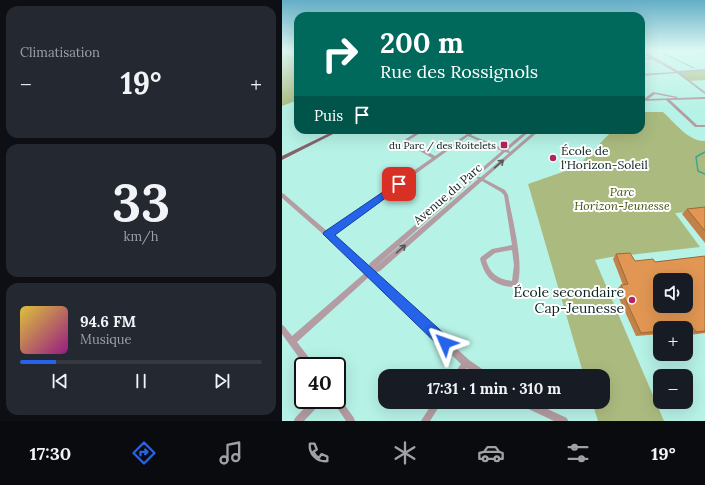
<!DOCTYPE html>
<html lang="fr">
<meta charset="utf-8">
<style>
:root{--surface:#171b24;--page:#242831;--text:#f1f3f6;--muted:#9ea1a6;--line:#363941;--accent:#2563eb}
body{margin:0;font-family:Lora,serif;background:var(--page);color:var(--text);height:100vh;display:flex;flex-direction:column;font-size:15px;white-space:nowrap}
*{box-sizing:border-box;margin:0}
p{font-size:13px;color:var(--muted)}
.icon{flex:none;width:22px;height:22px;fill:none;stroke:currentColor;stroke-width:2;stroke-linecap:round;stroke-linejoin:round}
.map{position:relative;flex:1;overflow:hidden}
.sheet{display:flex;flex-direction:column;gap:6px;padding:6px;background:#0d0f14;width:282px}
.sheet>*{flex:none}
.guide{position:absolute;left:12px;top:12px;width:351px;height:122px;border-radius:12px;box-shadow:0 4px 16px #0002;background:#00695c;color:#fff;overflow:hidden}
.fabs{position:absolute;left:371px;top:273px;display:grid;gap:8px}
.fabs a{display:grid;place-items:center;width:40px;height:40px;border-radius:8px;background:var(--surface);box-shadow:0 4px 16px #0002;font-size:20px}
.speed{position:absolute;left:12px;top:357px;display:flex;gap:8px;font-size:20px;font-weight:700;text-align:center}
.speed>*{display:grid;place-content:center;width:52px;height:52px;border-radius:50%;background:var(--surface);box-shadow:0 4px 16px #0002;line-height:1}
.speed .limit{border:2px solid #111;border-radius:6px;background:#fff;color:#111}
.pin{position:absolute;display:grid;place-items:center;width:34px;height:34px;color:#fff;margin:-17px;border-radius:8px;box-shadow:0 2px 6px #0006}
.me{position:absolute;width:44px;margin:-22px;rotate:313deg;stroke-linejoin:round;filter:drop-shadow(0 0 3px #0008)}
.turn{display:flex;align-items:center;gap:14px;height:84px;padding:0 20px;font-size:18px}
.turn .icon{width:52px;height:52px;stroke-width:2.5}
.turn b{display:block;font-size:28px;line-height:34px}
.then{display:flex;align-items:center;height:38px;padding:0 20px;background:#0003;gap:8px;font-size:15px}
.big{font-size:30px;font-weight:700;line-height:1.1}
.sheet .widget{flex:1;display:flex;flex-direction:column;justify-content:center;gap:6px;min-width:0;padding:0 14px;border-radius:12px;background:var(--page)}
.sheet .dial{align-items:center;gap:0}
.dial b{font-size:52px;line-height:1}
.song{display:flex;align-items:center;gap:12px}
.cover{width:48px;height:48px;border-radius:6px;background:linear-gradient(135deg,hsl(50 70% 55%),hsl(310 70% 35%))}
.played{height:4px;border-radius:2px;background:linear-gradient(90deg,var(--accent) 15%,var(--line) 15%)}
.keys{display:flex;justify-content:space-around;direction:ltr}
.heat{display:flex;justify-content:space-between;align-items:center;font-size:22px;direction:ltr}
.trip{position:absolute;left:96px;top:369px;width:232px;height:40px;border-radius:12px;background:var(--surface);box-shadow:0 4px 16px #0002;font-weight:700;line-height:40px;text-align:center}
.menu{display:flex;height:64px;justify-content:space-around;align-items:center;background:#090b0e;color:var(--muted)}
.menu .icon{width:28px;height:28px}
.menu .current{color:var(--accent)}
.menu b{font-size:18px;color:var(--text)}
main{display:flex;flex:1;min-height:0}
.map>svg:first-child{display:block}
.green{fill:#abbb7f}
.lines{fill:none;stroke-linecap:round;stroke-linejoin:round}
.stream-far1{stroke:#3ca493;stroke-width:1}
.stream{stroke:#3ca493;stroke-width:1.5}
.minor{fill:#b39ca2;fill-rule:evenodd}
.major{fill:#88616c;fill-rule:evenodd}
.wall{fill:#c28147}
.building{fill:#e19653;stroke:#9e693a;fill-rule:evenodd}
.oneway{stroke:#555959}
.route{fill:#2563eb;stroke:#184099}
.poi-dot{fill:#b02460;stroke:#fff;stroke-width:1.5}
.labels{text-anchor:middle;stroke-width:4;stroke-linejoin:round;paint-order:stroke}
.far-poi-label{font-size:10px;fill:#09221e;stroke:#fff;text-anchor:end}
.poi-label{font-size:12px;fill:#09221e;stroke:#fff;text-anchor:start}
.park-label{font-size:12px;font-style:italic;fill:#46540f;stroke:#fff}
.street-label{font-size:12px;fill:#09221e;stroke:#fff}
.near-poi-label{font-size:14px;fill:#09221e;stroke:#fff;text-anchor:end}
</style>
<main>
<section class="sheet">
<div class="widget"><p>Climatisation</p>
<div class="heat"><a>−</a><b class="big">19°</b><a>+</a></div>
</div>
<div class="widget dial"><b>33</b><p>km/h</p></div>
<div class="widget">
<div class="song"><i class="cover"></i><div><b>94.6 FM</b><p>Musique</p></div></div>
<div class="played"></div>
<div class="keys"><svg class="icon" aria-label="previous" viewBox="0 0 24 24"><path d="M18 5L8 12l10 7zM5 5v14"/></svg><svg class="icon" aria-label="pause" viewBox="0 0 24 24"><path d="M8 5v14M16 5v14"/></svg><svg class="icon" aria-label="next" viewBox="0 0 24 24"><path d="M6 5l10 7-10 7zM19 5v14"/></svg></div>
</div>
</section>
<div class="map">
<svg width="423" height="421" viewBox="0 0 423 421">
<rect width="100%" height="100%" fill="#b6f2e6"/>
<g class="green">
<path d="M0,51L16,58V100L0,106Z"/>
<path d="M394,71H423V80L406,81Z"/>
<path d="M359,112H381C392,122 407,142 423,141V211L393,213L418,247L329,257L313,260L382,421H316L310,402H321V376H302L246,184L295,167L331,130H359Z"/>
</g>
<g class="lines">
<path class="stream-far1" d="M376,51L412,68"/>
<path class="stream" d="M423,152L414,157L416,171L423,174"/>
<g class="minor">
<path d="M359,51L372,57L396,71L423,69V71L398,73L423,92V94L395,73L359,76V74L393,72L370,59L359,60V58H368L359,53Z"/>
<path d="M415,51H418L423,54V56Z"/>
<path d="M371,92L396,97L394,98L373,94L366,99L423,97V99L388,100L415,125H423V127H413L384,100L359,101V99H362Z"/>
<path d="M138,130H143L127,140L128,142L153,156L191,130H195L189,135L222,149L245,130H249L226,150L228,152L254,130H258L202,179L223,190L226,195C230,219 243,264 235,286C231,287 227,287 223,286C207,282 202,273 198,259L199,257L210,249L230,245L222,195L219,192L200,181L98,271L93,273L187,360L206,373L207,376H196L185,368L180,376H171L179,364L88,276L15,342L31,363L32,366H23L0,334V325L2,326L10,336L84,272L0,198V193L2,194L45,231L150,158L124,143L123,140L124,139ZM186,136L220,151L88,263L86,267L49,235ZM223,152L227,153L199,177H195V178L196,179L92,268L93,267ZM230,250L232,265L230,281C216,279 208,274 204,260L213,253Z"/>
<path d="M55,396L57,397L72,418L73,421H64L50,400H55Z"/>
<path d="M30,400H40L39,403L22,421H12L13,418Z"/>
<path d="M151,402H160L148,421H139Z"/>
<path d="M237,402H250L285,418L286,421H272L238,405Z"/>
</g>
<path class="major" d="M54,130H59L0,160V156Z"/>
</g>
<g class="wall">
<path d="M423,207V243L400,214L405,209Z"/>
<path d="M334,254L353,261L373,262L423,256V333L407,335L405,331H404V328H378V334L354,336L335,294L336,292L335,289L339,285H341L331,259Z"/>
</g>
<g class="building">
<path d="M423,207V231L405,209Z"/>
<path d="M348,253L353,261L371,259L373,262L423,256V331L414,332L411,328H378V331L359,333L339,290L341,289L339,285L346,284L334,254ZM378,280H404V306H378Z"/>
</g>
<defs><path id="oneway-shaft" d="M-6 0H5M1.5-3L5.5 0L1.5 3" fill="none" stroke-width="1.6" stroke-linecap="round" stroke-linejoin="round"/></defs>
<g class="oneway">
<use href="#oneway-shaft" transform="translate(217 164) rotate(-41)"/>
<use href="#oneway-shaft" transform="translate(119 249) rotate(-41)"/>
</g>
<linearGradient id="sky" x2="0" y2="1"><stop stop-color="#63aec6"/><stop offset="0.46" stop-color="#def9f4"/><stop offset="1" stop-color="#def9f4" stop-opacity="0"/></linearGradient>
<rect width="423" height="110" fill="url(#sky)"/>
<path class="route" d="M117,181L122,184L120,186L53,235L167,338L169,343L167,347L163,349L158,347L41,234L42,232Z"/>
<g class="poi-dot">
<rect x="218" y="141" width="8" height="8" rx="2"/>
<circle cx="271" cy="158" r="4"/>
<circle cx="350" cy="300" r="4"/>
</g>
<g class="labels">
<g class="far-poi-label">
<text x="214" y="149">du Parc / des Roitelets</text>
</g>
<g class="poi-label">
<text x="279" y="155">École de<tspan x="279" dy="14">l'Horizon-Soleil</tspan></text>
</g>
<g class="park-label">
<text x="340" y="196">Parc<tspan x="340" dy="14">Horizon-Jeunesse</tspan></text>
</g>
<g class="street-label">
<text transform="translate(166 194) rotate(-41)" y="4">Avenue du Parc</text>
</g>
<g class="near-poi-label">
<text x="342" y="297">École secondaire<tspan x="342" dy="16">Cap-Jeunesse</tspan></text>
</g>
</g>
</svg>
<div class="fabs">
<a><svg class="icon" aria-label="sound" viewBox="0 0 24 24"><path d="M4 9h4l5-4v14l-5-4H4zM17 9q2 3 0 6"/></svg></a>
<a>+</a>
<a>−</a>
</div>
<div class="speed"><div class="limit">40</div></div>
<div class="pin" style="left:117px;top:184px;background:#d93025"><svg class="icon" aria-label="arrive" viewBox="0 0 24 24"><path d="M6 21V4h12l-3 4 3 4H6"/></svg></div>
<svg class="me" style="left:163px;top:343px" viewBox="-20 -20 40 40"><path d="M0-17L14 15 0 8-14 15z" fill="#2563eb" stroke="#fff" stroke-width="4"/></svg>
<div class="trip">17:31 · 1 min · 310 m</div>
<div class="guide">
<div class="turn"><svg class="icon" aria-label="right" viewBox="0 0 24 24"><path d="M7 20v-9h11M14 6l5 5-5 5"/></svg><div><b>200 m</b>Rue des Rossignols</div></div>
<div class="then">Puis<svg class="icon" aria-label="arrive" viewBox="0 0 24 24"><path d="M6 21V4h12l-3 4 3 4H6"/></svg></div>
</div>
</div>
</main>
<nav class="menu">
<b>17:30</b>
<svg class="icon current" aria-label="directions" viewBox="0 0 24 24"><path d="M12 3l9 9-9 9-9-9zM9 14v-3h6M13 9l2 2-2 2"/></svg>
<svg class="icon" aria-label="music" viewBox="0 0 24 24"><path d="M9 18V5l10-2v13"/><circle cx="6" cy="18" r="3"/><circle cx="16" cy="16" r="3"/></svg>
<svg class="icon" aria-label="phone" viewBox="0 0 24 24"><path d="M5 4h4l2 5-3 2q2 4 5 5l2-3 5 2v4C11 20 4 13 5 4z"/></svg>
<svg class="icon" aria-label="climate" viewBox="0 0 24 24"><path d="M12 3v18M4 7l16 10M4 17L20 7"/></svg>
<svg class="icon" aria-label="car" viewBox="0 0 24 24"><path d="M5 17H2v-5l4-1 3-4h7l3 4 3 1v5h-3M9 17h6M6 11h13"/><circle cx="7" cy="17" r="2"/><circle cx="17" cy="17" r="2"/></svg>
<svg class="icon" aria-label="filters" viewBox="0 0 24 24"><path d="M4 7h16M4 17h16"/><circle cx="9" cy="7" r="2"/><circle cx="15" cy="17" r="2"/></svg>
<b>19°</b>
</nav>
